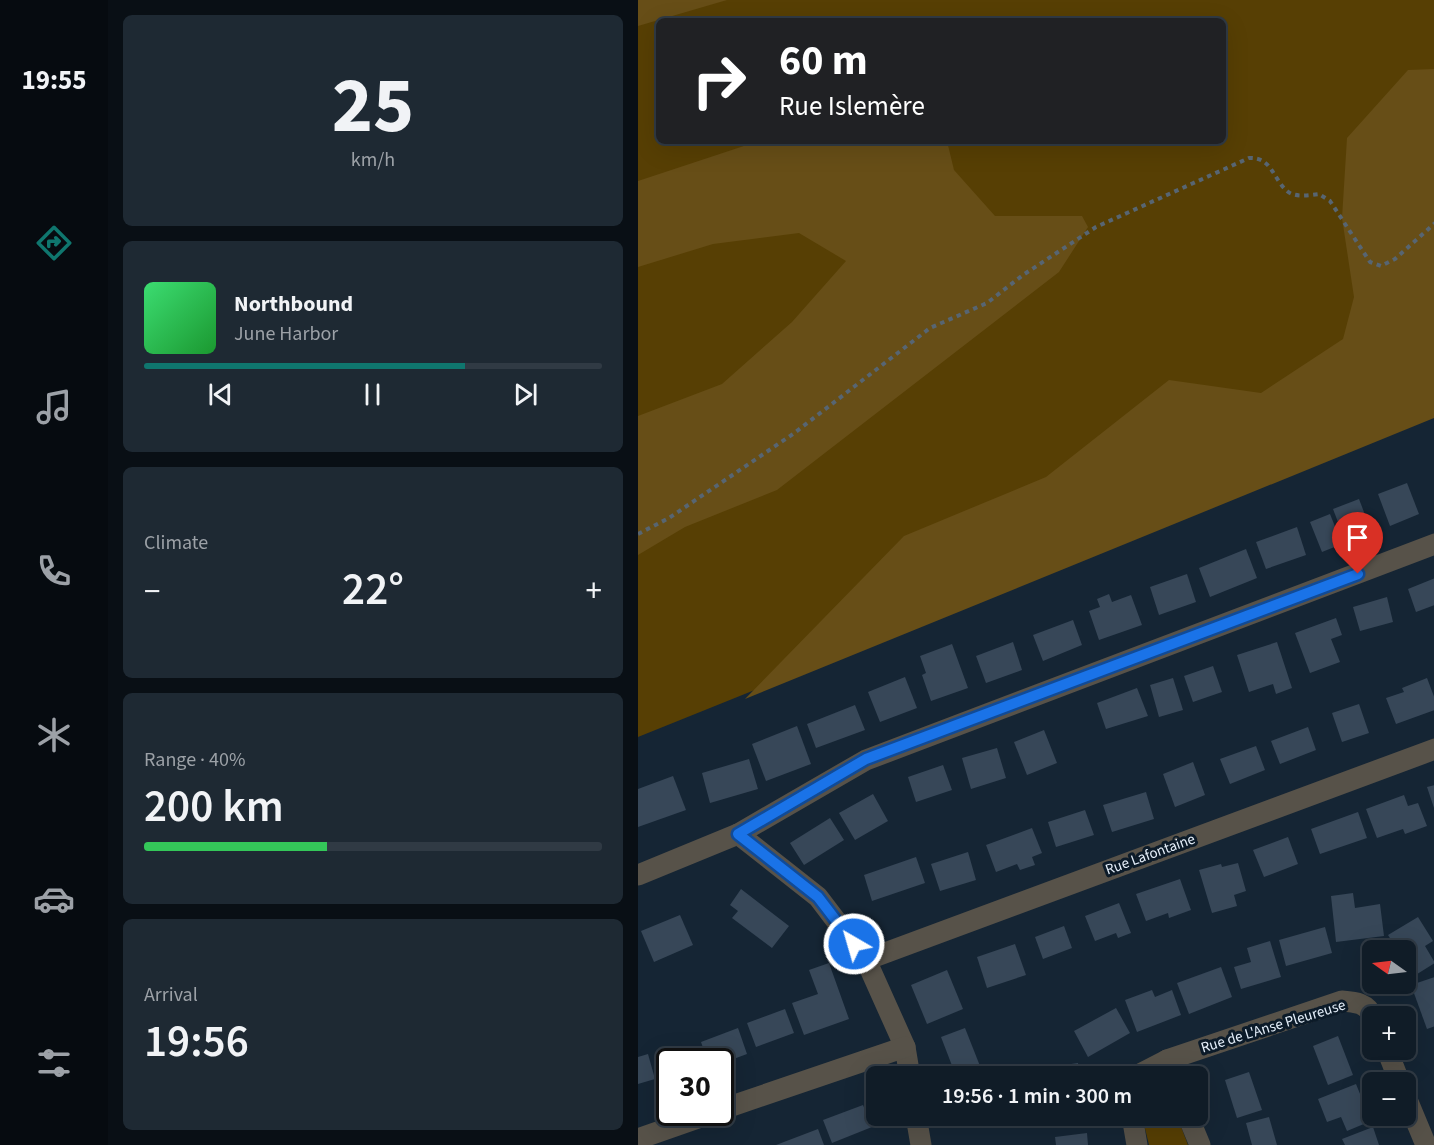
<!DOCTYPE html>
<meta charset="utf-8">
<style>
:root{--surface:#101c27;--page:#1e2933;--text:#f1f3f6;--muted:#9ca1a7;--line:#303a44;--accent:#0f766e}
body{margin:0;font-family:"Source Sans 3",sans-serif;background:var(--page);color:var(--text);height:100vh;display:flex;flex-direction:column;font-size:22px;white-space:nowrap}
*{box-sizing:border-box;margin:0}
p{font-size:20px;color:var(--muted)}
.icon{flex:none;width:33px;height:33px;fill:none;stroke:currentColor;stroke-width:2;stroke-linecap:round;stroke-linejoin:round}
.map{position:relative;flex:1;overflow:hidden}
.details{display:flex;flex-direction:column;gap:15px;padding:15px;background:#090f15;width:530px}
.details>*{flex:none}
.hud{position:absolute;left:18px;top:18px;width:570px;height:126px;border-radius:9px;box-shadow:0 6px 24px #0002,0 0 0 2px var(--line);background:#202124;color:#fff;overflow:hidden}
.needle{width:39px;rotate:284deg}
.controls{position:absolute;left:724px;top:940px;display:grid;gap:12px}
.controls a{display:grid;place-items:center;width:54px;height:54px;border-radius:9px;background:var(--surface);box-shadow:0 6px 24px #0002,0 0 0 2px var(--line);font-size:30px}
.speed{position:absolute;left:18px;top:1048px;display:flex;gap:12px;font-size:30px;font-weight:700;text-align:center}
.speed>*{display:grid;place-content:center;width:78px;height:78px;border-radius:50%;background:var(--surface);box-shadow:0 6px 24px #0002,0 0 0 2px var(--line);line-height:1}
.speed .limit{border:3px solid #111;border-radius:9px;background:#fff;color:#111}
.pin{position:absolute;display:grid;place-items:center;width:51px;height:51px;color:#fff;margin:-62px -26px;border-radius:50% 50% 50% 0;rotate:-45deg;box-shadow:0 0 6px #0007}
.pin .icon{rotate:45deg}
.me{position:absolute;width:66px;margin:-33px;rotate:322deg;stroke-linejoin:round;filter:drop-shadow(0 0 4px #0008)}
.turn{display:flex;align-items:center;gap:21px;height:126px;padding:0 24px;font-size:27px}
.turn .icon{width:78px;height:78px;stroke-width:2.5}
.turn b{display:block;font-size:42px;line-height:51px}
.big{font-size:45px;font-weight:600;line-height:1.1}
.details .tile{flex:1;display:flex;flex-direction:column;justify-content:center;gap:9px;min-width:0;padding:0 21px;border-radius:9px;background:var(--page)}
.details .dial{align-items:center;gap:0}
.dial b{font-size:78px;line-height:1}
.song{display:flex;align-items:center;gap:18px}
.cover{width:72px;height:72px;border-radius:9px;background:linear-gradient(135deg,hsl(140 70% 55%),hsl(130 70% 35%))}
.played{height:6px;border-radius:3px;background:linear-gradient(90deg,var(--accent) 70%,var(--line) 70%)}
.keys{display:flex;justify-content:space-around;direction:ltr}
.heat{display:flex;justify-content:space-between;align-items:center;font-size:33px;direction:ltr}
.charge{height:9px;border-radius:4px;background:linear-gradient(90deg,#34c759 40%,var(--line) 0)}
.trip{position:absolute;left:228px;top:1066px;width:342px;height:60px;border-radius:9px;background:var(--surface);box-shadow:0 6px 24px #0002,0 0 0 2px var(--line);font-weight:600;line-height:60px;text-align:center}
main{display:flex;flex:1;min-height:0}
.dock{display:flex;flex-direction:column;width:108px;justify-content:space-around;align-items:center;background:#060b10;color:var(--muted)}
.dock .icon{width:42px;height:42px}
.dock .active{color:var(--accent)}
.dock b{font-size:27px;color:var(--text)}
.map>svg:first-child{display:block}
.green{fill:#573f04;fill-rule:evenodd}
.forest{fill:#674e17}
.building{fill:#374758}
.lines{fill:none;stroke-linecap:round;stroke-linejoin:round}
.path{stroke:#576572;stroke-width:4;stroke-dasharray:4.5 4.5;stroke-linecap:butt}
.minor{stroke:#575249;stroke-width:21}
.route-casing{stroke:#114b97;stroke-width:15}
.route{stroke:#1a73e8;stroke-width:10}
.labels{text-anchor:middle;stroke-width:6;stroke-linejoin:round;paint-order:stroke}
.street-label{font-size:15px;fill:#e5effa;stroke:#0c1b29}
</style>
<main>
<nav class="dock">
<b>19:55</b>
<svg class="icon active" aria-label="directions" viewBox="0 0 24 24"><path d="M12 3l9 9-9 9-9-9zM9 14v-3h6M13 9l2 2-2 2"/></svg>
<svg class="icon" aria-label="music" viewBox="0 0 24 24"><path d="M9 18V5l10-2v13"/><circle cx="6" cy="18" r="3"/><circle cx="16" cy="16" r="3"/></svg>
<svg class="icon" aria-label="phone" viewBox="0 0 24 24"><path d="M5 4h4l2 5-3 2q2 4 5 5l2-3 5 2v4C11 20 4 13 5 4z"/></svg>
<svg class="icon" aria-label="climate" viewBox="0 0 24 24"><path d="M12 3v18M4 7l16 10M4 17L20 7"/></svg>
<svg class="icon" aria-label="car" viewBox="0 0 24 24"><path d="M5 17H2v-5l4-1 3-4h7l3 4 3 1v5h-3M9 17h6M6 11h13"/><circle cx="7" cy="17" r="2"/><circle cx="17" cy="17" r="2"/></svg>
<svg class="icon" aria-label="filters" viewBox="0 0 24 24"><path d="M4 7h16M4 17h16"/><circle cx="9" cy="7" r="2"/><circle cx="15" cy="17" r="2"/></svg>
</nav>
<section class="details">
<div class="tile dial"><b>25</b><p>km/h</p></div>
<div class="tile">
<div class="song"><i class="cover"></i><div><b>Northbound</b><p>June Harbor</p></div></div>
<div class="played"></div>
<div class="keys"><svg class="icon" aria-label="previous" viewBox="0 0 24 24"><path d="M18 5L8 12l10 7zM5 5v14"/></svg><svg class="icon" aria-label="pause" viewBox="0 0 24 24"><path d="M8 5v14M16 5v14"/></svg><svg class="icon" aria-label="next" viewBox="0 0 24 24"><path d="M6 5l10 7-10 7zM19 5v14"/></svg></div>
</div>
<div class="tile"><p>Climate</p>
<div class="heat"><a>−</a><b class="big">22°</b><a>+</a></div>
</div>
<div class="tile"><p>Range · 40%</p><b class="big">200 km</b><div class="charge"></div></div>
<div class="tile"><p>Arrival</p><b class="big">19:56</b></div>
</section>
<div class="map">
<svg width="797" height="1145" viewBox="0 0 797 1145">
<rect width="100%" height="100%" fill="#152534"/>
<g class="green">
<path d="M0,0H796V416L0,737ZM21,21H585V141H21Z"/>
<path d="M504,1116H539L550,1145H511Z"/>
</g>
<g class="forest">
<path d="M0,0H89L0,26Z"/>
<path d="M796,69V418L107,699L266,536L408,477L531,380L623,393L705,339L716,297L704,218L709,138L770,70Z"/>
<path d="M121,141H309L316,170L357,216H444L450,227L421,272L139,490L47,527L0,555V416L84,384L154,322L208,261L161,233L75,244L0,267V181Z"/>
</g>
<g class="building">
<path d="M769,483L781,514L752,526L740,494Z"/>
<path d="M721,499L734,533L708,543L695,509Z"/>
<path d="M692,514L704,544L684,552L672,522Z"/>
<path d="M659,527L668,555L628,569L618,542Z"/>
<path d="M608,549L619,578L572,597L561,568Z"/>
<path d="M549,574L558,602L521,615L512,587Z"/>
<path d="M797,578V605L778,612L770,589Z"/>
<path d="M471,594L474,602L493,595L504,625L461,640L451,611L462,607L459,599Z"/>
<path d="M749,597L755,622L722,631L715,607Z"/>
<path d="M698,618L704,635L693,639L702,662L672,673L657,633Z"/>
<path d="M435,620L444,645L405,661L395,635Z"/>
<path d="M375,642L384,670L348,683L338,656Z"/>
<path d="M639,642L654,688L638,694L635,684L611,692L599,655Z"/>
<path d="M314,644L330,688L293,701L284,675L288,673L282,656Z"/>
<path d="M575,666L584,692L555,702L546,676Z"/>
<path d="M267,677L279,708L242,722L230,692Z"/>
<path d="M535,678L545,710L521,717L512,685Z"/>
<path d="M789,678L797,699V710L758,724L748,698L766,692L764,688Z"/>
<path d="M499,688L510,716L468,729L459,703Z"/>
<path d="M721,704L731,733L704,742L694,713Z"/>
<path d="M217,705L227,730L178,748L169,724Z"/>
<path d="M159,726L173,764L128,781L114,744Z"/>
<path d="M670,727L678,750L642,764L633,741Z"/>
<path d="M406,730L419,763L389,775L376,742Z"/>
<path d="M618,746L627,770L592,784L582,759Z"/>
<path d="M359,748L368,778L333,789L324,758Z"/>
<path d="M111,759L120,789L72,803L64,773Z"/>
<path d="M555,762L567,795L537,807L525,774Z"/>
<path d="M305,765L314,790L278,802L270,777Z"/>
<path d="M35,776L48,810L0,827V789Z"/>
<path d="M797,785V808H796L789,787Z"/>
<path d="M508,792L516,819L474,832L465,805Z"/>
<path d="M235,794L250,821L217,840L201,813Z"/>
<path d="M766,795L770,806L780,803L789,826L767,834L765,829L739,838L728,809Z"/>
<path d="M447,810L456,835L418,847L410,822Z"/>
<path d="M720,812L729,838L682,854L673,829Z"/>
<path d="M192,818L206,840L166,865L152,843Z"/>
<path d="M394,828L404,853L394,857L397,865L382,870L379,864L358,872L348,845Z"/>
<path d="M650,837L660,864L626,877L615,850Z"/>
<path d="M330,852L338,880L302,891L293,864Z"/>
<path d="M278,857L287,883L234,901L226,875Z"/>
<path d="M600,863L608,891L596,895L599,906L574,913L561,870L583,864L584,867Z"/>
<path d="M542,879L553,910L531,918L530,913L508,921L498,894Z"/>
<path d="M103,889L151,926L134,948L94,918L100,911L92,905Z"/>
<path d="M715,893L717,908L742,904L746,936L698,942L693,896Z"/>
<path d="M481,903L493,933L480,938L478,933L457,941L447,916Z"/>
<path d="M42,915L55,945L16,962L3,931Z"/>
<path d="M780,917L795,941L787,946L797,963L776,976L768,964V951H760L750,935Z"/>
<path d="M426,926L434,948L405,959L397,937Z"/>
<path d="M687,927L694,953L648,966L641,940Z"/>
<path d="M632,941L643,977L603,989L596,967L613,962L609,948Z"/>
<path d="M377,944L388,975L349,988L339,957Z"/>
<path d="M191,963L211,1019L166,1035L154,1003L180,994L171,970Z"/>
<path d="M583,967L594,997L551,1014L539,983Z"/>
<path d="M309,970L325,1009L289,1024L273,985Z"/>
<path d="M797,977V1026L789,1029L773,985Z"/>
<path d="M514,990L517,997L534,990L543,1015L499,1032L487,1000Z"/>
<path d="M478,1008L492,1033L450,1057L436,1031Z"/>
<path d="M147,1009L156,1033L118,1047L109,1023Z"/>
<path d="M100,1028L109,1054L82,1064V1062H70L63,1042Z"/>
<path d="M327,1028L342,1066L318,1076L303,1037Z"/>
<path d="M700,1036L715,1075L690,1085L675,1046Z"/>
<path d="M59,1051L63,1062H32L30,1089L21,1065Z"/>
<path d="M10,1054L17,1079L0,1084V1057Z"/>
<path d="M440,1063L442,1077H415L413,1067Z"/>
<path d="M611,1072L624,1110L599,1118L587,1080Z"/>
<path d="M718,1084L733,1121L709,1131L703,1117L689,1122L680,1099Z"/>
<path d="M225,1105L234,1127L194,1143L185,1120Z"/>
<path d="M326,1116H350L351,1120L327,1124Z"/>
<path d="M631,1117L639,1145H614L608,1123Z"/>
<path d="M735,1127L741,1145H707L704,1139Z"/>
<path d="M180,1129L186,1145H138Z"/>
<path d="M449,1133L450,1145H418L417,1137Z"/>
</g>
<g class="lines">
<path class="path" d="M0,534L31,518L155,434L292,328L349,303L385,275L458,227L611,158C634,157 635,179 649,191C657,198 671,195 681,194L692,201L732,262L743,266L757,259L797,223"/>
<g class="minor">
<path d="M100,834L180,897L228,960L267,1047L272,1077"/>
<path d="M0,875L100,834L228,760L797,544"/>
<path d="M228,960L797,749"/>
<path d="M749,1050L762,1083"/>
<path d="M529,1060L535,1077"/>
<path d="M496,1077L529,1060L704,1001C718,1002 729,1003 735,1017"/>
<path d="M768,1097L788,1145"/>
<path d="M82,1110L267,1047"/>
<path d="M278,1116L283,1145"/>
<path d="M494,1116L499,1145"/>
<path d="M550,1116L562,1145"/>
<path d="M0,1139L74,1113"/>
</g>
</g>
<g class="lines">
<g class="route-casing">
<path id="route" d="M216,944L180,897L100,834L228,759L720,574"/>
</g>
<use href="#route" class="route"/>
</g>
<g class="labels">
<g class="street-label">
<text transform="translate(512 854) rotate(-20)" y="5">Rue Lafontaine</text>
<text transform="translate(635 1026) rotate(-17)" y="5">Rue de L'Anse Pleureuse</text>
</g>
</g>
</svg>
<div class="controls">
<a><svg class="needle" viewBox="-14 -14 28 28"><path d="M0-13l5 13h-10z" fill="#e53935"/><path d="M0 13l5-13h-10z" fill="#9ca1a7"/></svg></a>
<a>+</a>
<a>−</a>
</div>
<div class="speed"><div class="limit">30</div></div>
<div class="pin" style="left:720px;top:574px;background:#d93025"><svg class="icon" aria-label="arrive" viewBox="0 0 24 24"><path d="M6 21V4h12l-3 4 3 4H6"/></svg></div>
<svg class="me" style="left:216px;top:944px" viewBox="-20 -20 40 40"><circle r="17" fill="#1a73e8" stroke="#fff" stroke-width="3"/><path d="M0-11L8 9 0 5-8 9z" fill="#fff"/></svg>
<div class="trip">19:56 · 1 min · 300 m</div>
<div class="hud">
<div class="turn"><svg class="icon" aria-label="right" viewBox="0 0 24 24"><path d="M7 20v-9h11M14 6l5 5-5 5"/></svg><div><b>60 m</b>Rue Islemère</div></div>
</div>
</div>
</main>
